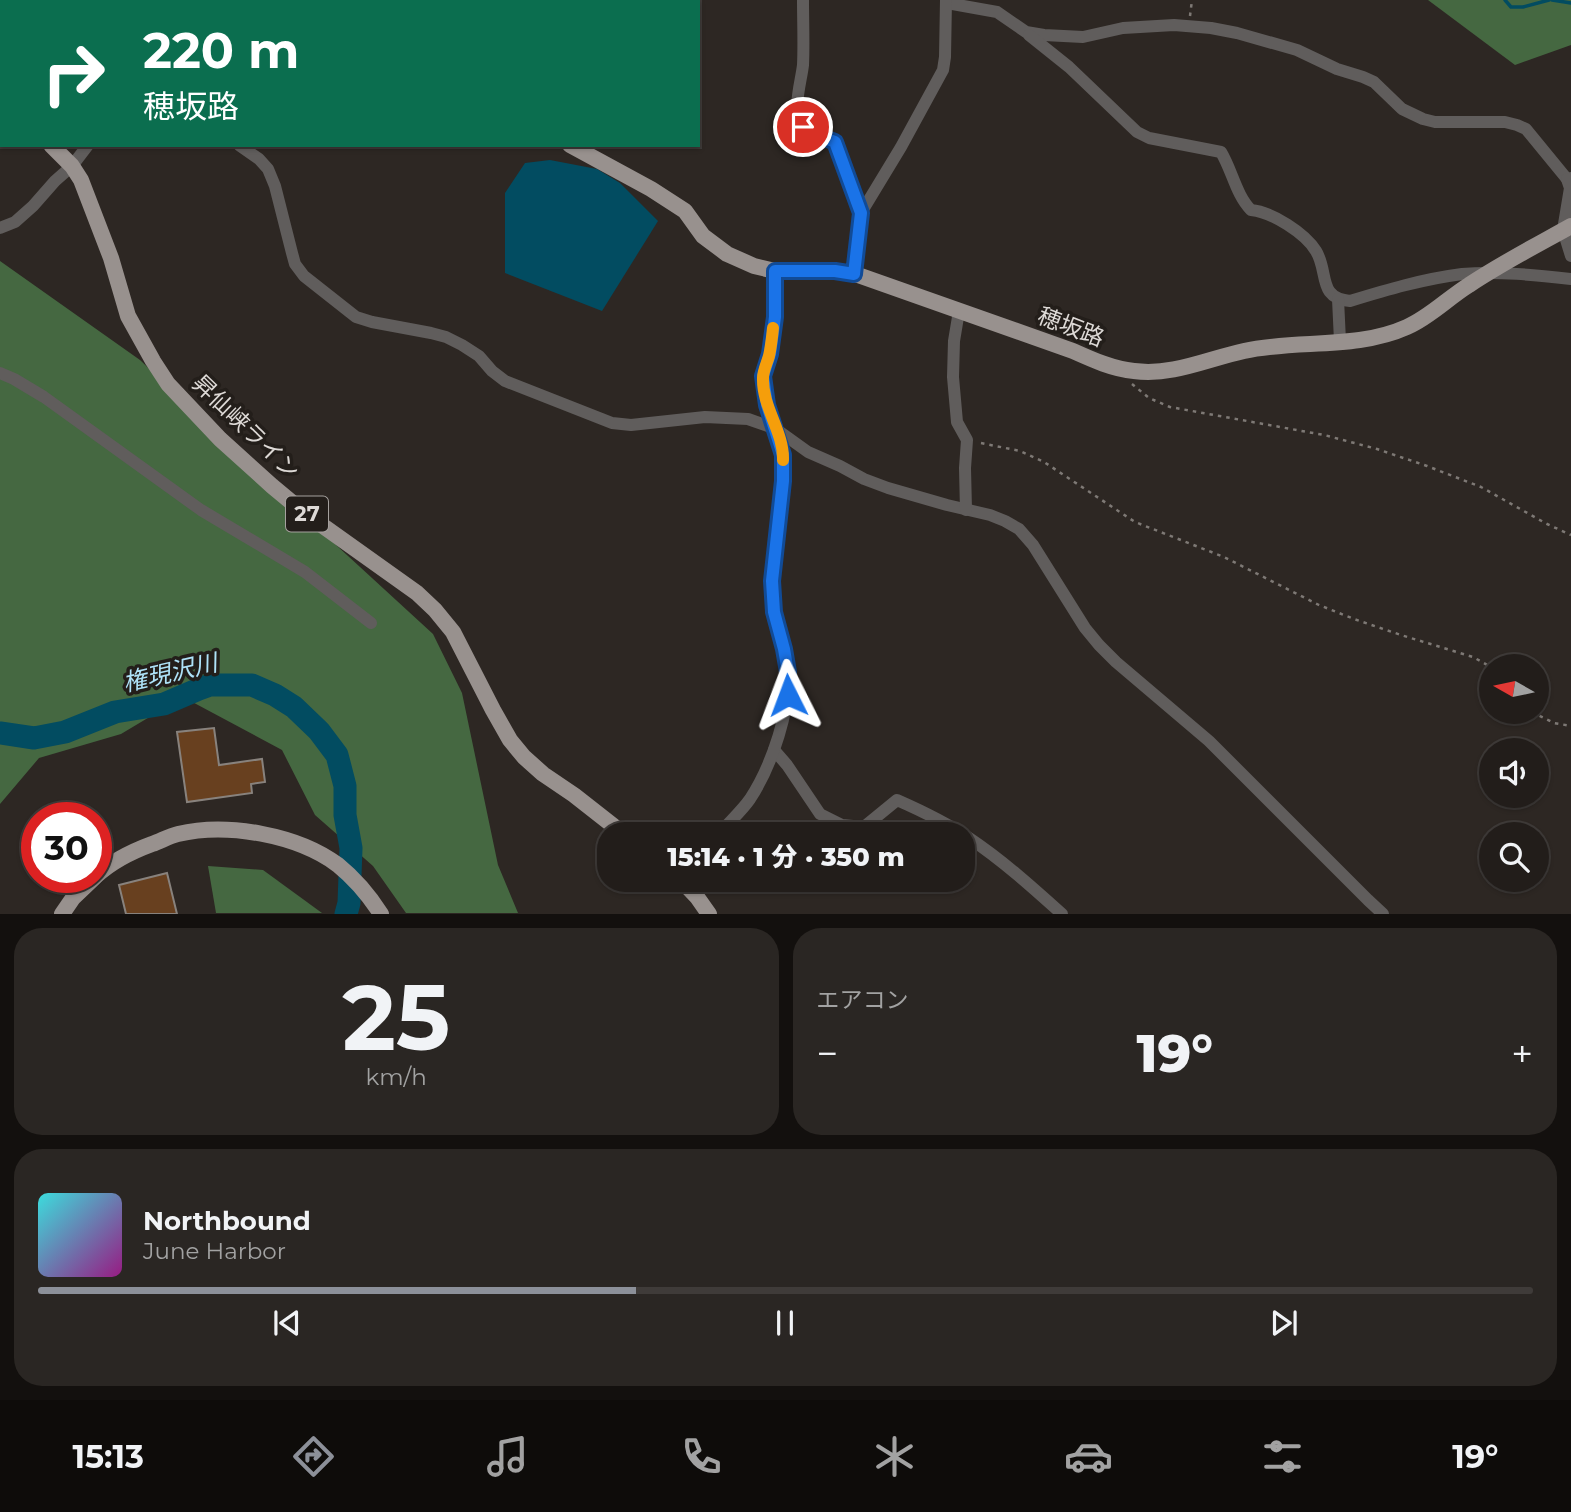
<!DOCTYPE html>
<html lang="ja">
<meta charset="utf-8">
<style>
:root{--surface:#221d1a;--page:#2a2623;--text:#f1f3f6;--muted:#a2a2a2;--line:#3f3b39;--accent:#8c9099}
body{margin:0;font-family:Montserrat,"Noto Sans JP",sans-serif;background:var(--page);color:var(--text);height:100vh;display:flex;flex-direction:column;font-size:26px;white-space:nowrap}
*{box-sizing:border-box;margin:0}
p{font-size:23px;color:var(--muted)}
.icon{flex:none;width:38px;height:38px;fill:none;stroke:currentColor;stroke-width:2;stroke-linecap:round;stroke-linejoin:round}
.map{position:relative;height:914px;overflow:hidden}
.sheet{display:flex;flex-direction:column;gap:14px;padding:14px;background:#13100e;flex:1}
.sheet>*{flex:none}
.banner{position:absolute;left:0px;top:0px;width:700px;height:147px;box-shadow:0 2px 5px #0004,0 0 0 2px var(--line);background:#0b6e4f;color:#fff;overflow:hidden}
.needle{width:46px;rotate:279deg}
.controls{position:absolute;left:1479px;top:654px;display:grid;gap:14px}
.controls a{display:grid;place-items:center;width:70px;height:70px;border-radius:50%;background:var(--surface);box-shadow:0 2px 5px #0004,0 0 0 2px var(--line);font-size:35px}
.speed{position:absolute;left:21px;top:802px;display:flex;gap:14px;font-size:35px;font-weight:700;text-align:center}
.speed>*{display:grid;place-content:center;width:91px;height:91px;border-radius:50%;background:var(--surface);box-shadow:0 2px 5px #0004,0 0 0 2px var(--line);line-height:1}
.speed .limit{border:10px solid #d22;background:#fff;color:#111}
.pin{position:absolute;display:grid;place-items:center;width:60px;height:60px;color:#fff;margin:-30px;border:4px solid #fff;border-radius:50%;box-shadow:0 2px 7px #0007}
.me{position:absolute;width:77px;margin:-38px;rotate:357deg;stroke-linejoin:round;filter:drop-shadow(0 0 5px #0008)}
.turn{display:flex;align-items:center;gap:24px;height:147px;padding:0 28px;font-size:32px}
.turn .icon{width:91px;height:91px;stroke-width:2.5}
.turn b{display:block;font-size:49px;line-height:60px}
.big{font-size:52px;font-weight:800;line-height:1.1}
.sheet .card{flex:1;display:flex;flex-direction:column;justify-content:center;gap:10px;min-width:0;padding:0 24px;border-radius:28px;background:var(--page)}
.sheet .dial{align-items:center;gap:0}
.dial b{font-size:91px;line-height:1}
.song{display:flex;align-items:center;gap:21px}
.cover{width:84px;height:84px;border-radius:10px;background:linear-gradient(135deg,hsl(180 70% 55%),hsl(310 70% 35%))}
.played{height:7px;border-radius:4px;background:linear-gradient(90deg,var(--accent) 40%,var(--line) 40%)}
.keys{display:flex;justify-content:space-around;direction:ltr}
.heat{display:flex;justify-content:space-between;align-items:center;font-size:38px;direction:ltr}
.sheet .tiles{flex:1;display:grid;gap:14px;grid-template-columns:1fr 1fr}
.card:last-child{grid-column:span 2}
.trip{position:absolute;left:597px;top:822px;width:378px;height:70px;border-radius:28px;background:var(--surface);box-shadow:0 2px 5px #0004,0 0 0 2px var(--line);font-weight:800;line-height:70px;text-align:center}
.tab-bar{display:flex;height:112px;justify-content:space-around;align-items:center;background:#0e0c0a;color:var(--muted)}
.tab-bar .icon{width:49px;height:49px}
.tab-bar .current{color:var(--accent)}
.tab-bar b{font-size:32px;color:var(--text)}
.map>svg:first-child{display:block}
.forest{fill:#456841}
.water{fill:#024c61}
.lines{fill:none;stroke-linecap:round;stroke-linejoin:round}
.stream{stroke:#024c61;stroke-width:3.5}
.river{stroke:#024c61;stroke-width:23}
.building{fill:#68401f;stroke:#88827d;stroke-width:2}
.path{stroke:#7e7975;stroke-width:2.5;stroke-dasharray:3.5 5;stroke-linecap:butt}
.minor{stroke:#605d5c;stroke-width:12}
.major{stroke:#98918e;stroke-width:16}
.route-casing{stroke:#114b97;stroke-width:18}
.route{stroke:#1a73e8;stroke-width:12}
.slow{stroke:#f59e0b;stroke-width:12}
.labels{text-anchor:middle;stroke-width:7;stroke-linejoin:round;paint-order:stroke}
.shield{fill:#231e1a;stroke:#a5a19e;stroke-width:2}
.shield-label{font-size:21px;font-weight:bold;fill:#ddd9d6}
.street-label{font-size:23px;fill:#ddd9d6;stroke:#231e1a}
.water-label{font-size:24px;font-style:italic;fill:#afe3f9;stroke:#231e1a}
</style>
<div class="map">
<svg width="1571" height="914" viewBox="0 0 1571 914">
<rect width="100%" height="100%" fill="#2d2723"/>
<g class="forest">
<path d="M1428,0H1571V45L1515,65Z"/>
<path d="M0,261L140,360L250,466L433,634L462,693L498,865L518,913H406L373,866L315,815L282,750L183,697L121,734L39,758L0,804Z"/>
<path d="M208,866L263,870L322,913H216Z"/>
</g>
<path class="water" d="M550,160L597,169L620,183L658,221L602,311L505,273V193L525,163Z"/>
<g class="lines">
<g class="stream">
<path d="M1505,0L1511,7H1523L1549,0"/>
<path d="M1552,0L1571,3"/>
</g>
<path class="river" d="M0,733L34,738L65,732L115,712L164,704L199,689L210,685H252L275,695L294,707L319,731L337,755L345,786V815L351,848L349,903L346,914"/>
</g>
<g class="building">
<path d="M214,728L219,765L262,759L265,782L251,784L252,793L187,802L177,732Z"/>
<path d="M167,873L177,914H126L119,885Z"/>
</g>
<g class="lines">
<g class="path">
<path d="M1190,16L1192,0"/>
<path d="M1132,384L1149,398L1170,407L1324,435L1377,449L1427,466L1481,487L1547,524L1571,535"/>
<path d="M981,443L1020,451L1044,462L1135,522L1224,557L1319,605L1354,619L1401,635L1473,657L1491,667"/>
<path d="M1532,712L1554,723L1571,726"/>
</g>
<g class="minor">
<path d="M476,0L477,2"/>
<path d="M803,0C803,22 804,44 803,65C801,83 792,108 802,124C809,134 824,137 835,142L861,213"/>
<path d="M947,3L997,12L1026,32L1044,35L1083,37L1123,28L1174,25L1211,28L1237,33L1297,50L1337,69L1363,77L1374,82L1402,109L1423,119L1435,122H1505L1517,125L1526,129L1567,179L1571,178"/>
<path d="M1029,35L1069,67L1137,132L1149,138L1221,152C1232,170 1236,195 1251,210C1272,212 1305,233 1316,251C1329,272 1317,298 1350,301C1386,290 1423,279 1462,274C1498,271 1535,275 1571,279"/>
<path d="M239,145L259,159L268,169L275,186L292,253L295,264L304,276L356,317L372,322L431,333L446,337L462,345L479,356L492,371L505,381L612,423L631,425L705,417L748,419L776,429L808,452L840,466L864,479L888,488L947,505L990,515L1005,521L1019,529L1033,545L1085,628L1099,645L1116,662L1209,741L1368,900L1383,914"/>
<path d="M1567,179L1570,188L1563,230L1571,256"/>
<path d="M0,228L15,222L33,206L55,181L72,166L88,145"/>
<path d="M854,274L861,213L901,147L943,70L945,57L946,0"/>
<path d="M1338,299L1340,341"/>
<path d="M959,311L954,341L953,377L957,422L967,440L965,468L966,510"/>
<path d="M0,373L14,379L44,397L201,510L305,572L371,623"/>
<path d="M774,750L787,765L820,814L842,825L864,827L897,800C922,811 947,823 969,838C1002,860 1032,887 1062,914"/>
<path d="M718,835C728,823 741,812 750,799C771,767 793,706 787,668C783,638 771,610 772,579C772,539 785,499 783,458C782,431 760,403 763,376C764,367 769,359 770,350C775,324 775,298 775,271"/>
</g>
<g class="major">
<path d="M148,0L152,2"/>
<path d="M0,100L2,101"/>
<path d="M51,145L72,166L81,180L111,258L128,316L153,361L168,384L220,439L272,486L302,511L417,593L435,610L453,632L493,710L510,740L524,757L543,774L574,795L625,835"/>
<path d="M570,145L651,189L685,211L703,236L727,254L754,266L775,271H835L858,275L1073,351C1093,360 1113,369 1134,371C1173,376 1207,359 1244,351C1297,339 1356,350 1407,327C1430,317 1448,298 1469,285C1502,263 1537,245 1571,226"/>
<path d="M96,876C111,862 133,851 152,844C161,841 169,836 178,834C227,822 298,835 338,865C354,878 370,897 381,914"/>
<path d="M681,880L697,897L709,914"/>
<path d="M62,914L73,898L95,877"/>
</g>
</g>
<g class="lines">
<g class="route-casing">
<path id="route" d="M788,695V672L784,649L774,612L772,581L783,481V455L767,405L763,376L770,354L775,317V271H835L854,274L861,213L835,142L810,132L803,127"/>
</g>
<use href="#route" class="route"/>
<path class="slow" d="M773,328C772,338 771,347 769,356C767,363 763,371 763,378C762,407 784,432 783,460"/>
</g>
<g class="labels">
<rect class="shield" x="286" y="496.5" width="42" height="35" rx="5"/>
<g class="shield-label">
<text x="307" y="521">27</text>
</g>
<g class="street-label">
<text transform="translate(1071 327) rotate(21)" y="8">穂坂路</text>
<text transform="translate(246 427) rotate(44)" y="8">昇仙峡ライン</text>
</g>
<g class="water-label">
<text transform="translate(170 673) rotate(-13)" y="8">権現沢川</text>
</g>
</g>
</svg>
<div class="controls">
<a><svg class="needle" viewBox="-14 -14 28 28"><path d="M0-13l5 13h-10z" fill="#e53935"/><path d="M0 13l5-13h-10z" fill="#a2a2a2"/></svg></a>
<a><svg class="icon" aria-label="sound" viewBox="0 0 24 24"><path d="M4 9h4l5-4v14l-5-4H4zM17 9q2 3 0 6"/></svg></a>
<a><svg class="icon" aria-label="search" viewBox="0 0 24 24"><circle cx="10" cy="10" r="6"/><path d="M15 15l6 6"/></svg></a>
</div>
<div class="speed"><div class="limit">30</div></div>
<div class="pin" style="left:803px;top:127px;background:#d93025"><svg class="icon" aria-label="arrive" viewBox="0 0 24 24"><path d="M6 21V4h12l-3 4 3 4H6"/></svg></div>
<svg class="me" style="left:788px;top:695px" viewBox="-20 -20 40 40"><path d="M0-17L14 15 0 8-14 15z" fill="#1a73e8" stroke="#fff" stroke-width="4"/></svg>
<div class="trip">15:14 · 1 分 · 350 m</div>
<div class="banner">
<div class="turn"><svg class="icon" aria-label="right" viewBox="0 0 24 24"><path d="M7 20v-9h11M14 6l5 5-5 5"/></svg><div><b>220 m</b>穂坂路</div></div>
</div>
</div>
<section class="sheet">
<div class="tiles">
<div class="card dial"><b>25</b><p>km/h</p></div>
<div class="card"><p>エアコン</p>
<div class="heat"><a>−</a><b class="big">19°</b><a>+</a></div>
</div>
<div class="card">
<div class="song"><i class="cover"></i><div><b>Northbound</b><p>June Harbor</p></div></div>
<div class="played"></div>
<div class="keys"><svg class="icon" aria-label="previous" viewBox="0 0 24 24"><path d="M18 5L8 12l10 7zM5 5v14"/></svg><svg class="icon" aria-label="pause" viewBox="0 0 24 24"><path d="M8 5v14M16 5v14"/></svg><svg class="icon" aria-label="next" viewBox="0 0 24 24"><path d="M6 5l10 7-10 7zM19 5v14"/></svg></div>
</div>
</div>
</section>
<nav class="tab-bar">
<b>15:13</b>
<svg class="icon current" aria-label="directions" viewBox="0 0 24 24"><path d="M12 3l9 9-9 9-9-9zM9 14v-3h6M13 9l2 2-2 2"/></svg>
<svg class="icon" aria-label="music" viewBox="0 0 24 24"><path d="M9 18V5l10-2v13"/><circle cx="6" cy="18" r="3"/><circle cx="16" cy="16" r="3"/></svg>
<svg class="icon" aria-label="phone" viewBox="0 0 24 24"><path d="M5 4h4l2 5-3 2q2 4 5 5l2-3 5 2v4C11 20 4 13 5 4z"/></svg>
<svg class="icon" aria-label="climate" viewBox="0 0 24 24"><path d="M12 3v18M4 7l16 10M4 17L20 7"/></svg>
<svg class="icon" aria-label="car" viewBox="0 0 24 24"><path d="M5 17H2v-5l4-1 3-4h7l3 4 3 1v5h-3M9 17h6M6 11h13"/><circle cx="7" cy="17" r="2"/><circle cx="17" cy="17" r="2"/></svg>
<svg class="icon" aria-label="filters" viewBox="0 0 24 24"><path d="M4 7h16M4 17h16"/><circle cx="9" cy="7" r="2"/><circle cx="15" cy="17" r="2"/></svg>
<b>19°</b>
</nav>
